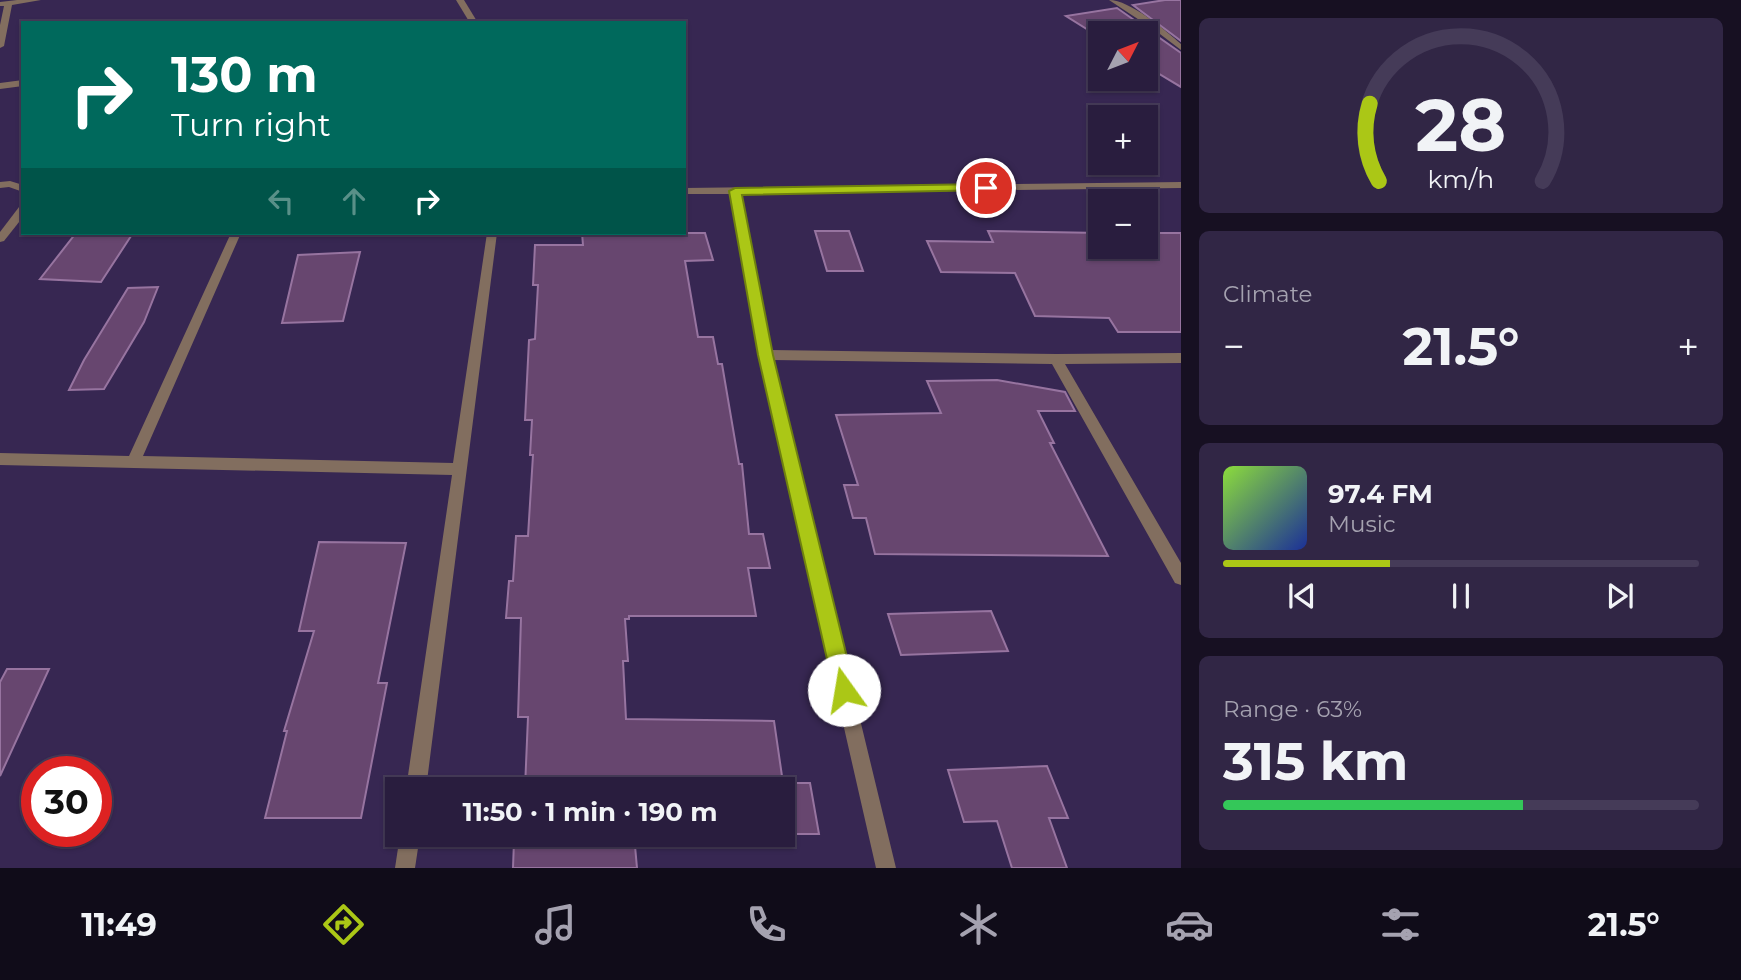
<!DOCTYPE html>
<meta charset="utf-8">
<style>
:root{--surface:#291d3e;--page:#312645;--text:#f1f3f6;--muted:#a5a2b0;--line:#453b58;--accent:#abc716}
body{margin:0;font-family:Montserrat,sans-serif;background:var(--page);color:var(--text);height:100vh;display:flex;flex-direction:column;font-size:26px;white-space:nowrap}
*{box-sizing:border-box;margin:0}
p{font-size:23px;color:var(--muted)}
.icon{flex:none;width:38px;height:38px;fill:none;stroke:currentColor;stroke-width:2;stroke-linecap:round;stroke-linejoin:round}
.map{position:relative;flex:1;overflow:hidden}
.side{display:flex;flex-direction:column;gap:18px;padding:18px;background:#171022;width:560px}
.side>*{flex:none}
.banner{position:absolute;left:21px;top:21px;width:665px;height:214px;border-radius:0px;box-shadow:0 2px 5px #0004,0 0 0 2px var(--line);background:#00695c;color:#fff;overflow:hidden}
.needle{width:46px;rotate:48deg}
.tools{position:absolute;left:1088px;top:21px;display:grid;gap:14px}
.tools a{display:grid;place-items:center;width:70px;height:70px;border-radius:0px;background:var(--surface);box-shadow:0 2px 5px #0004,0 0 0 2px var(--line);font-size:35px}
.speed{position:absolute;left:21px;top:756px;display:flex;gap:14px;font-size:35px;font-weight:700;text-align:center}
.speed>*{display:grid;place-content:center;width:91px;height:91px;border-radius:50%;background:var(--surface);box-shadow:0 2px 5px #0004,0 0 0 2px var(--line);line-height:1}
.speed .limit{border:10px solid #d22;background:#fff;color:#111}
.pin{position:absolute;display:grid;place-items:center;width:60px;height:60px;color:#fff;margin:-30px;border:4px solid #fff;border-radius:50%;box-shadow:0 2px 7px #0007}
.me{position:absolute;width:77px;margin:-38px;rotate:347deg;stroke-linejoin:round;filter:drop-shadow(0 0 5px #0008)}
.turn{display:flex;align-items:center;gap:24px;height:147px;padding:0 35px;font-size:32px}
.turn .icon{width:91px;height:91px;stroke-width:2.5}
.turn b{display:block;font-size:49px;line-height:60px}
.lanes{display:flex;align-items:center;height:66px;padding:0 35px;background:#0003;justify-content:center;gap:35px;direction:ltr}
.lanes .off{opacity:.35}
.big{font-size:52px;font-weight:700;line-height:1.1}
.side .card{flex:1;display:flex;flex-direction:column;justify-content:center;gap:10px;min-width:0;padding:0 24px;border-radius:10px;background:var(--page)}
.side .dial{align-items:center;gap:0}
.dial svg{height:182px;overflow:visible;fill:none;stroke:var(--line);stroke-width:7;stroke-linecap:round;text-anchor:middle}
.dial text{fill:var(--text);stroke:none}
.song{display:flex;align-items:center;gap:21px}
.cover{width:84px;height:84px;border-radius:10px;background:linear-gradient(135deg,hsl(90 70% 55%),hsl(230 70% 35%))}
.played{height:7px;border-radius:4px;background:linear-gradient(90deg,var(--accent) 35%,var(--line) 35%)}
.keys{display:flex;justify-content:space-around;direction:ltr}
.heat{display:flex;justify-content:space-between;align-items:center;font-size:38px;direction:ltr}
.charge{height:10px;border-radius:5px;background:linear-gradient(90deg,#34c759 63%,var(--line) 0)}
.trip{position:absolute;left:385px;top:777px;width:410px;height:70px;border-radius:0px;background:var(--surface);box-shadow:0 2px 5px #0004,0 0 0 2px var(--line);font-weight:700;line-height:70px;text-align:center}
.tab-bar{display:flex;height:112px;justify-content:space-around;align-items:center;background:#100c19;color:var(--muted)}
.tab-bar .icon{width:49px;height:49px}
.tab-bar .on{color:var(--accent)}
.tab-bar b{font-size:32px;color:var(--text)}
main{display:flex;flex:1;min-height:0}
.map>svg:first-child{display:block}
.building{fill:#67466f;stroke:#9774a0;stroke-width:2}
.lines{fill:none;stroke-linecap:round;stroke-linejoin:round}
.street{fill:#826e5f;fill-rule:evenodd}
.route{fill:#abc716;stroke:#6f810e;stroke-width:2}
</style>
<main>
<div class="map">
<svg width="1181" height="868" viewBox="0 0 1181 868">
<rect width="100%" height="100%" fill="#372752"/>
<g class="building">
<path d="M1165,0H1181V41L1133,5Z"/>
<path d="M1117,8L1181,53V87L1146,66V33H1101V38L1066,16Z"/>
<path d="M815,231H849L863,271H827Z"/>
<path d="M988,231L1101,233V247H1146V233H1181V332H1118L1109,318L1035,316L1015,273L941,272L927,241L993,242Z"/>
<path d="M76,233H133L101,282L40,279Z"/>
<path d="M582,233H705L713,260L685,261L698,337H713L718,364H722L739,464H742L749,534H763L770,568H748L756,616H629V619H625L628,661H623L626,719L774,721L783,783H810L819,834H782V789H506L525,788L528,717H518L521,618H506L509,581H513L516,536H528L533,455H530L532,420H525L529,340L535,339L538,285H533L535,245H583Z"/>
<path d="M360,252L343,321L282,323L298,255Z"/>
<path d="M158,287L144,322L104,389L69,390L84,360L128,288Z"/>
<path d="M997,380L1065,392L1075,411H1038L1054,443H1050L1108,556L875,554L866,518H853L844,485H858L836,415L941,413L927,381Z"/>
<path d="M319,542L406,543L378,683H387L361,818H265L287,731H284L314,631H299Z"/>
<path d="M991,611L1008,651L901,655L888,614Z"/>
<path d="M7,669H49L0,776V682Z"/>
<path d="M1047,766L1068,818H1049L1067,868H1012L997,821L964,822L948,770Z"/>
<path d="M504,835H634L637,868H513L514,841H504Z"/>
</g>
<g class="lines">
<g class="street">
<path d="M17,0H41L12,5L4,46L0,48V25L4,6H0V2Z"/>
<path d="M456,0H464L478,23H470Z"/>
<path d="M1109,0C1130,0 1165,30 1181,44V50L1156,31Z"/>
<path d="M23,80V86L0,89V83Z"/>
<path d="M10,181L23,185V192L9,187L0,188V182Z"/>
<path d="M1181,182V188L741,193L771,350L1056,354L1181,353V363L1065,364L1181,563V585L1175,583L1052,364L773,360L896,868H876L759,355L730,194H684V188Z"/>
<path d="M23,206V217L4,241L0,242V232L19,207Z"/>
<path d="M231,233H241L143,456L453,463L487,233H497L426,789H406L452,475L0,465V453L129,456Z"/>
<path d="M400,835H420L415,868H395Z"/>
</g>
</g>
<path class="route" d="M986,184L990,185V190L742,195L773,355L855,690L852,697L844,700L837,697L834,690L758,355L729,191L735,188Z"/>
</svg>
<div class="tools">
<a><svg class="needle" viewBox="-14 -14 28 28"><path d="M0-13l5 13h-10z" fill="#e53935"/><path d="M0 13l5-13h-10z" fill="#a5a2b0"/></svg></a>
<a>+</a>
<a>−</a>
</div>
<div class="speed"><div class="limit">30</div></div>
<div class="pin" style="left:986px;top:188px;background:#d93025"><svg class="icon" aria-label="arrive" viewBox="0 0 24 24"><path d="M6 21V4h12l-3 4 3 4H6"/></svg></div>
<svg class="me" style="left:844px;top:690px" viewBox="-20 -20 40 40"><circle r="19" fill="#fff"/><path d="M0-13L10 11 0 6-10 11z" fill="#abc716"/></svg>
<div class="trip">11:50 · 1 min · 190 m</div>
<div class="banner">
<div class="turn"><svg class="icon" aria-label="right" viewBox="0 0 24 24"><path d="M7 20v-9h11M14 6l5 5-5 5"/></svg><div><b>130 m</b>Turn right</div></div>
<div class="lanes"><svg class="icon off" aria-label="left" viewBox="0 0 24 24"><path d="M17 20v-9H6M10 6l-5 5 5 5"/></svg><svg class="icon off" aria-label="ahead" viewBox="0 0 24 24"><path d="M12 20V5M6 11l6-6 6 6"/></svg><svg class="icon" aria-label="right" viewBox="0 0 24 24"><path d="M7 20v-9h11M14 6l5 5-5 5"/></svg></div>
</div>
</div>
<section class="side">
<div class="card dial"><svg viewBox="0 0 100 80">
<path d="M14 69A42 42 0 1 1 86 69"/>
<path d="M14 69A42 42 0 0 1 10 35" stroke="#abc716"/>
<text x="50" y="56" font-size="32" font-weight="700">28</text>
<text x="50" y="72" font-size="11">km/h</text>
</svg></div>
<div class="card"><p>Climate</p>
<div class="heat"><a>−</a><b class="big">21.5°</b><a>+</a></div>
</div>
<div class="card">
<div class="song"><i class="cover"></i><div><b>97.4 FM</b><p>Music</p></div></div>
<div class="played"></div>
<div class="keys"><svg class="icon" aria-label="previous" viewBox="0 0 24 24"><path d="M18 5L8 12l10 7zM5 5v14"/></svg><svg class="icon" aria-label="pause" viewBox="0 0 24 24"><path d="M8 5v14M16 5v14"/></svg><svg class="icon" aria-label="next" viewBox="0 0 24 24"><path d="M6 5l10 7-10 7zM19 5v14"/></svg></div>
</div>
<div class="card"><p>Range · 63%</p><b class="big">315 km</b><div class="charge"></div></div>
</section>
</main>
<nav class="tab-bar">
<b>11:49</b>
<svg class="icon on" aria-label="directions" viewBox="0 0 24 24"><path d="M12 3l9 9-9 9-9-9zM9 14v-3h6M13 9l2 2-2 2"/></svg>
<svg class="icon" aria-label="music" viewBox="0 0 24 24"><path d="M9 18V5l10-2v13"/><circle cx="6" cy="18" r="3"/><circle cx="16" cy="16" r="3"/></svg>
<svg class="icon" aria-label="phone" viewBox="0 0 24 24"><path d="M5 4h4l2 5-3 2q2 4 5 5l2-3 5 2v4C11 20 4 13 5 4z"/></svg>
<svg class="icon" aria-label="climate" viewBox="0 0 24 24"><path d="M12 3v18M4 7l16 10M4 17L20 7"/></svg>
<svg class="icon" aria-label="car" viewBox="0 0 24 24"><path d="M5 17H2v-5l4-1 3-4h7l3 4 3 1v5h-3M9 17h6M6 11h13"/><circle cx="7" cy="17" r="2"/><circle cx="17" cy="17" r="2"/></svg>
<svg class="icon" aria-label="filters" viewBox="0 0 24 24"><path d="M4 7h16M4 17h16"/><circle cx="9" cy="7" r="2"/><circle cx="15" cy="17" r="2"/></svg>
<b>21.5°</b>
</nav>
